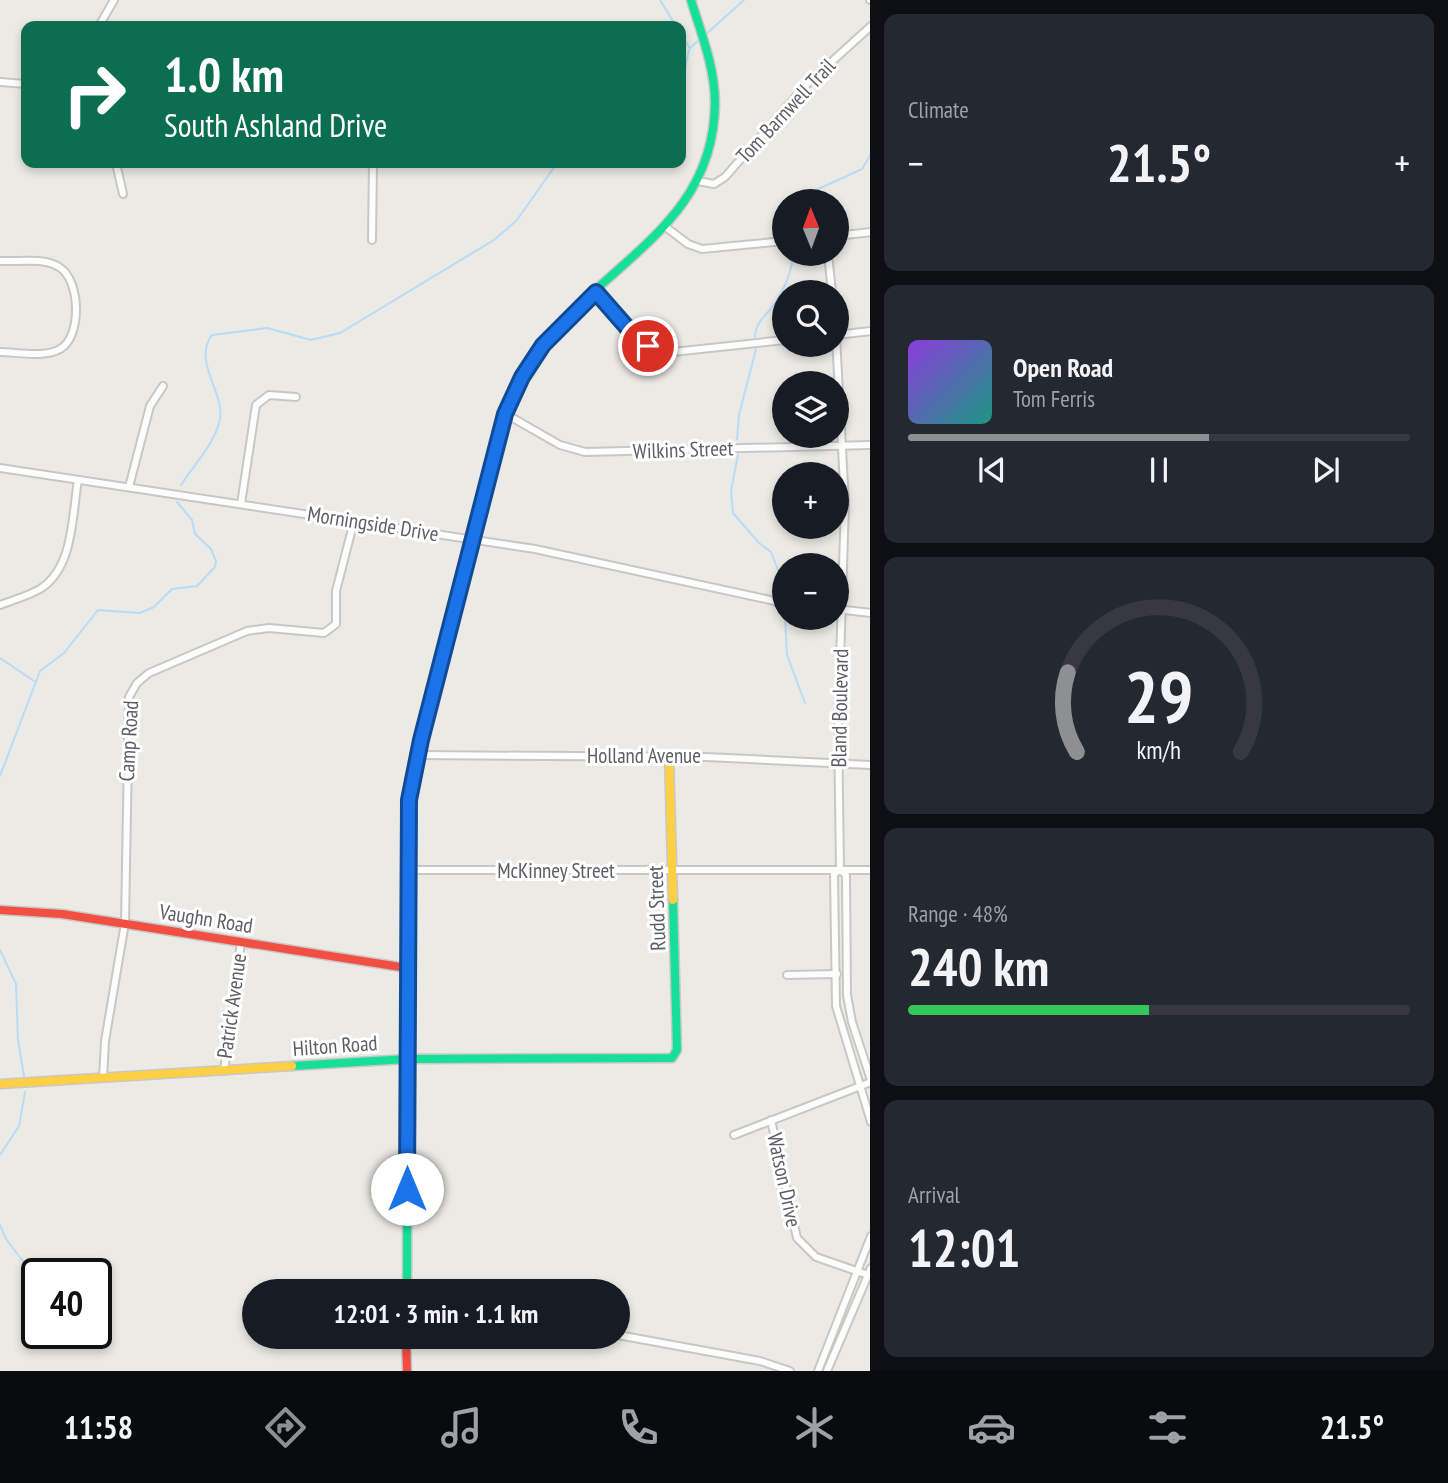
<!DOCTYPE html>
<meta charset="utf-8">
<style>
:root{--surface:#171b24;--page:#242831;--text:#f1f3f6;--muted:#9ea1a6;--line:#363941;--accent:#8d9091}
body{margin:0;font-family:"PT Sans Narrow",sans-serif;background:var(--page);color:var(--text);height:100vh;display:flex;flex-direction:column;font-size:26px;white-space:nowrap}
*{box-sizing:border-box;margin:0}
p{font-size:23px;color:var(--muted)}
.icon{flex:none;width:38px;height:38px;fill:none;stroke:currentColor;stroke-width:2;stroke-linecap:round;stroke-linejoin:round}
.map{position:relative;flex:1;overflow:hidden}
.details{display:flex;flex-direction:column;gap:14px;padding:14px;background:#0d0f14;width:578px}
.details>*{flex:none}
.banner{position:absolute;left:21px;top:21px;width:665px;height:147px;border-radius:14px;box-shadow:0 4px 10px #0003;background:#0b6e4f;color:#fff;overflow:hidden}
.needle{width:46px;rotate:359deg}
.tools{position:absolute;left:772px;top:189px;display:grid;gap:14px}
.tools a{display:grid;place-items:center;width:77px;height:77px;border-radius:50%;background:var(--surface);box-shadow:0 4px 10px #0003;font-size:35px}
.speed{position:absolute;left:21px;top:1258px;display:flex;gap:14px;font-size:35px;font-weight:700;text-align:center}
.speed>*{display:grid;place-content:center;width:91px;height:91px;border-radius:50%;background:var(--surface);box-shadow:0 4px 10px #0003;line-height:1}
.speed .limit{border:4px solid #111;border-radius:10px;background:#fff;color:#111}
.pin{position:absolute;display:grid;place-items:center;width:60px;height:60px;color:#fff;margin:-30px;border:4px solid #fff;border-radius:50%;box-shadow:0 2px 7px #0007}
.me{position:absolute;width:77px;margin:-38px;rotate:0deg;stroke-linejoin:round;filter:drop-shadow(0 0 5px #0008)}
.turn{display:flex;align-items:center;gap:24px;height:147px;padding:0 28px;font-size:32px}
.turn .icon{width:91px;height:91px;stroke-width:2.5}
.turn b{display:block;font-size:49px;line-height:60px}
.big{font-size:52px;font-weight:600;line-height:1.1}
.details .widget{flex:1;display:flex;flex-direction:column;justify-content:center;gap:10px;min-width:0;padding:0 24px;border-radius:14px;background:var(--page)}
.details .dial{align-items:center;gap:0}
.dial svg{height:182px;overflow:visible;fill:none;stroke:var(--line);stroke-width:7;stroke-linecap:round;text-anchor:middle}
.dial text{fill:var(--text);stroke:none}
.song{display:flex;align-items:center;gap:21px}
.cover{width:84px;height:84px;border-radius:10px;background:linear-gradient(135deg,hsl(270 70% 55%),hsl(170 70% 35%))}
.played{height:7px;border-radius:4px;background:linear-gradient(90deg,var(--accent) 60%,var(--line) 60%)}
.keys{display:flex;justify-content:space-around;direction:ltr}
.heat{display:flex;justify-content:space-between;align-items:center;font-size:38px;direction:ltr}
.charge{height:10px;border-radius:5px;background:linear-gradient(90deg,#34c759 48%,var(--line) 0)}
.trip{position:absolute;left:242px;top:1279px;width:388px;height:70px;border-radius:35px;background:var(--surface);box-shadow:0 4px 10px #0003;font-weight:600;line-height:70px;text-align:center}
.menu{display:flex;height:112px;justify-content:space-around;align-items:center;background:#090b0e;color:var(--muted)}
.menu .icon{width:49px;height:49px}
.menu .current{color:var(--accent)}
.menu b{font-size:32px;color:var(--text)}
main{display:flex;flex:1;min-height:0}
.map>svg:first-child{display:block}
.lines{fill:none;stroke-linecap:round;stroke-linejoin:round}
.stream{stroke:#b8dbf7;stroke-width:2}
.street-casing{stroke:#c8c7c6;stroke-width:10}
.fast-casing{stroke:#c8c8c7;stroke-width:11}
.slow-casing{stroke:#c8c8c7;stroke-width:11}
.jam-casing{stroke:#c8c8c7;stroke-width:11}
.street{stroke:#fcfcfb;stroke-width:6}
.fast{stroke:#16e098;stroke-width:8}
.slow{stroke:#ffcf43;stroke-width:8}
.jam{stroke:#f24e42;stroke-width:8}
.route-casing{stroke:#114b97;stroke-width:18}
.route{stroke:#1a73e8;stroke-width:12}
.labels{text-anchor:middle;stroke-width:6;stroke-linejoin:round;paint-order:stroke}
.street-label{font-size:21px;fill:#5b5f64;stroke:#fff}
</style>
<main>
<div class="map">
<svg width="871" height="1371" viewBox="0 0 871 1371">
<rect width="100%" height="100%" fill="#ebeae5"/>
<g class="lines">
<g class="stream">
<path d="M660,0L676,26"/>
<path d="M681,33L689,47"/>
<path d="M704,36L744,0"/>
<path d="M690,48L700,39"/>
<path d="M681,70L685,68L689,50"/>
<path d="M792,201L862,169L871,154"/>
<path d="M755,337C755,322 767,315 775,303C785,288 792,272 793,254"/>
<path d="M737,439L739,415L756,349"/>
<path d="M738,455L731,491L733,513L759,543L771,552L784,585"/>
<path d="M181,485C193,466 216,442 220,419C225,393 192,361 212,335L267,328L311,340L340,333L494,240L517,220L557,163"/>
<path d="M785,618L787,655L805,703"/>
<path d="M0,658L34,681"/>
<path d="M0,776L40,671L64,653L98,610L140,613L154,607L172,589L197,586L215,567L216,561L211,549L195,534L192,520L177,502"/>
<path d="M0,950L16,984L18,1040L24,1076"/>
<path d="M0,1155L19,1126L25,1092"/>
<path d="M0,1225L6,1239L28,1268L34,1337"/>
</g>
<g class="street-casing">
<g id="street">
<path d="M870,0H871"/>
<path d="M99,26L114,0"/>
<path d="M0,82L26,84"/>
<path d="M116,163L123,194"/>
<path d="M698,181L714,184L725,177L806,85L871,26"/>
<path d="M667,228L688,244L702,249L784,241"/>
<path d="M836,236L871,232"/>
<path d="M372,240L373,163"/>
<path d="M828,254L832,292"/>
<path d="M0,261C18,262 43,257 59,267C81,280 82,337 60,349C45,358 17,352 0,352"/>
<path d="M596,292C617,317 638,349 673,352L784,340"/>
<path d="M836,335L871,331"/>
<path d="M836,337L845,504L838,723L840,870L846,875L847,995L852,1022L871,1080"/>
<path d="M504,413L560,445L585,452L871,445"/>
<path d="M0,468L535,549L784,603"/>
<path d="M129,487L150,406L163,386"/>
<path d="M241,504L256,405L269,395L296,397"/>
<path d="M0,605C13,600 28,596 40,589C74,568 72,515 78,480"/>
<path d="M836,609L871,613"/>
<path d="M418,755L706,757L871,765"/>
<path d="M409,870H871"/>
<path d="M838,871L834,874L836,1006L871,1122"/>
<path d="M787,975L837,974"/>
<path d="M224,1071L241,942"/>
<path d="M103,1078L105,1041L125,923L129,697L137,683L149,673L247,631L269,628L324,633L336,624V591L354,521"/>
<path d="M771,1120L797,1238L816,1257L871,1276"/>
<path d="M734,1135L871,1082"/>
<path d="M618,1335L760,1361L790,1371"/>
<path d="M818,1371L871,1236"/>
<path d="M827,1371L871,1268"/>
</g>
</g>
<g class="fast-casing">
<g id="fast">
<path d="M510,401C523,370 543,342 566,318C632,250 714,210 715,103C715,68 701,33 691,0"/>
<path d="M292,1066L407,1059L672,1058L677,1050L673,900"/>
<path d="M407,1292L408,919"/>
</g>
</g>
<g class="slow-casing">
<g id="slow">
<path d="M669,756L673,900"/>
<path d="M408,919V814L413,777L487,473L510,401"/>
<path d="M0,1084L292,1066"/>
</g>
</g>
<g class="jam-casing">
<g id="jam">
<path d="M0,910L62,914L407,968"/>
<path d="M406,1337L407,1371"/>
</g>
</g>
<use href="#street" class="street"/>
<use href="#fast" class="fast"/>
<use href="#slow" class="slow"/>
<use href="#jam" class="jam"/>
</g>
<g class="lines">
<g class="route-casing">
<path id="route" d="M407,1189L409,800L421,740L505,414L522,377L543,345L596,292L631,332L648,346"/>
</g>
<use href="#route" class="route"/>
</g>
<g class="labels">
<g class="street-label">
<text transform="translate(786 111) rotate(-47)" y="7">Tom Barnwell Trail</text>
<text transform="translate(683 450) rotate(-2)" y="7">Wilkins Street</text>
<text transform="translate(373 524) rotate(9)" y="7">Morningside Drive</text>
<text transform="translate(840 708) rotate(-89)" y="7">Bland Boulevard</text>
<text transform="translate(129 741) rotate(-87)" y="7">Camp Road</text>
<text x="644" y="763">Holland Avenue</text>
<text x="556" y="878">McKinney Street</text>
<text transform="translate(657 908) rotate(-92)" y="7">Rudd Street</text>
<text transform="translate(206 919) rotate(9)" y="7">Vaughn Road</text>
<text transform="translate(232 1006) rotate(-82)" y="7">Patrick Avenue</text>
<text transform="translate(335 1046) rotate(-4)" y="7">Hilton Road</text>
<text transform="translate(784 1180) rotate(78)" y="7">Watson Drive</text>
</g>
</g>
</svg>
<div class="tools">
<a><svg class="needle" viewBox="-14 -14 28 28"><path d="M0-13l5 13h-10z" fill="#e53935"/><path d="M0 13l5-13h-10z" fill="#9ea1a6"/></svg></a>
<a><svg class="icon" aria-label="search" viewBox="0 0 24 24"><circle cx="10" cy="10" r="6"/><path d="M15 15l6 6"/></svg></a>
<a><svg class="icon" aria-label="layers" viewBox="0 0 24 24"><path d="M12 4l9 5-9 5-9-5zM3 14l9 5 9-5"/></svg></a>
<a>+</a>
<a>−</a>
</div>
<div class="speed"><div class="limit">40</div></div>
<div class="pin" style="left:648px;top:346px;background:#d93025"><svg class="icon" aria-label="arrive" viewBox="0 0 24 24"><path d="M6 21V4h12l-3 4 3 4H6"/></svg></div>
<svg class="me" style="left:407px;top:1189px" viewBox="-20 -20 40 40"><circle r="19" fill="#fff"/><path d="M0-13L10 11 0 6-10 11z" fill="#1a73e8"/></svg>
<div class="trip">12:01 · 3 min · 1.1 km</div>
<div class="banner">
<div class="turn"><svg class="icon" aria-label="right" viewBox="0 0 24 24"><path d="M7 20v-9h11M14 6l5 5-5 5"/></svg><div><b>1.0 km</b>South Ashland Drive</div></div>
</div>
</div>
<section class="details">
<div class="widget"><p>Climate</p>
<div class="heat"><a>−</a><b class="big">21.5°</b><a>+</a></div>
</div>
<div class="widget">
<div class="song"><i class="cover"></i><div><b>Open Road</b><p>Tom Ferris</p></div></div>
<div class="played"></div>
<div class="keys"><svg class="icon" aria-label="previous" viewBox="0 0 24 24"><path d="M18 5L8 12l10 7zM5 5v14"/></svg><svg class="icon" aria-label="pause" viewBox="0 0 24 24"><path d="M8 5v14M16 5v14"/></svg><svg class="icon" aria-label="next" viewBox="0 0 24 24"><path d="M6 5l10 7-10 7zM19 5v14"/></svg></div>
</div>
<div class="widget dial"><svg viewBox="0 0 100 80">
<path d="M14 69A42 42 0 1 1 86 69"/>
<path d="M14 69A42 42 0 0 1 10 34" stroke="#8d9091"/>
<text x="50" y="56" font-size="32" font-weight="700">29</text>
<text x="50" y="72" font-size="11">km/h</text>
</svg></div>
<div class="widget"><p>Range · 48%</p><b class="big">240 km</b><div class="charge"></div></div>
<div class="widget"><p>Arrival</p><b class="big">12:01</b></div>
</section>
</main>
<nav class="menu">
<b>11:58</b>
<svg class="icon current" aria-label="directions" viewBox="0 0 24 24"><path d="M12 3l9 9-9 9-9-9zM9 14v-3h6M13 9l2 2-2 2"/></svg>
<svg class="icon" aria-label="music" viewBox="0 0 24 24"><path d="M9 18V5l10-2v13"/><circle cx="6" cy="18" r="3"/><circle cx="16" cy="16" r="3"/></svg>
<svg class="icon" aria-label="phone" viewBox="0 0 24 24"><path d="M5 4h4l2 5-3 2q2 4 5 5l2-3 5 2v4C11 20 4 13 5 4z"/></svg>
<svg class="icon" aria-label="climate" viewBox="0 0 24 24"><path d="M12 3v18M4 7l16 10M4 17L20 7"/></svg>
<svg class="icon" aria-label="car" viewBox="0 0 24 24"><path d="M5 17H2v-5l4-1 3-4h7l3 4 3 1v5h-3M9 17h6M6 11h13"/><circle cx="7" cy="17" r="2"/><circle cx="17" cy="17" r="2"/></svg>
<svg class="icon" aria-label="filters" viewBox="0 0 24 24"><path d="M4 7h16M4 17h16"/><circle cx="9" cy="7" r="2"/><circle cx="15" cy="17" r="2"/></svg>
<b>21.5°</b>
</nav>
